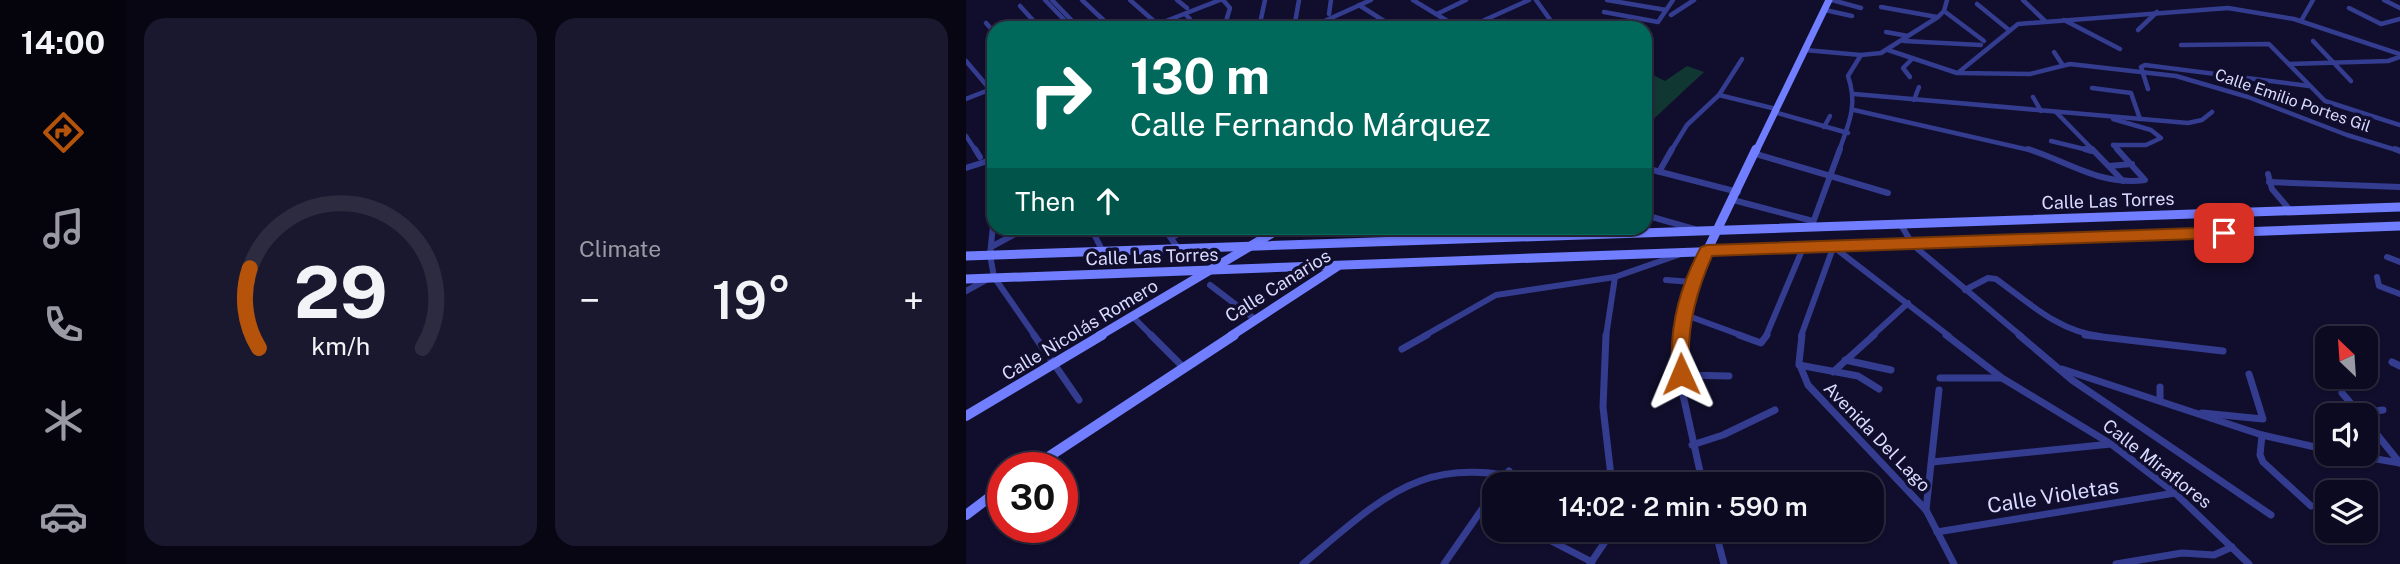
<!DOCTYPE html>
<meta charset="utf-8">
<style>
:root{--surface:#0c0a21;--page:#1a182e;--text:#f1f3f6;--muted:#9a9aa5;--line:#2c2b3f;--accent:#b45309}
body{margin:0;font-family:"Public Sans",sans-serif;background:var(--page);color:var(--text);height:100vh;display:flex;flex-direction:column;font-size:26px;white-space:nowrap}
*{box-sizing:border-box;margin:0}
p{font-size:23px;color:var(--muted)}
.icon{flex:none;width:38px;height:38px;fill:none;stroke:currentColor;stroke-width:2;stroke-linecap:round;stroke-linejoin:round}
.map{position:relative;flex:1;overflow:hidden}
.panel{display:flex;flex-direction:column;gap:18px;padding:18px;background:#070612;width:840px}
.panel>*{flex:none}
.guide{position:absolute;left:21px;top:21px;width:665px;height:214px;border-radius:21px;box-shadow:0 2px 5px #0004,0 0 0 2px var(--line);background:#00695c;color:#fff;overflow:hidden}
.needle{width:46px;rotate:335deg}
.fabs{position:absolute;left:1349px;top:326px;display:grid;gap:14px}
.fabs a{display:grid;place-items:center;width:63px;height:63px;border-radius:14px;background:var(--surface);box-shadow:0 2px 5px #0004,0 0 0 2px var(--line);font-size:35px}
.speed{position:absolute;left:21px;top:452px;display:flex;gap:14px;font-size:35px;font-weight:700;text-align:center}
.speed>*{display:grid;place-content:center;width:91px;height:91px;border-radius:50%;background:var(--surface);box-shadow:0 2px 5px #0004,0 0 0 2px var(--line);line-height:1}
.speed .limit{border:10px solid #d22;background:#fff;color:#111}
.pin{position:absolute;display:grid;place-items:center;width:60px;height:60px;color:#fff;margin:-30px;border-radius:14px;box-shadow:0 4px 10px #0006}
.me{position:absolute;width:77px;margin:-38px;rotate:359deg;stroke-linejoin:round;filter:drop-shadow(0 0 5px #0008)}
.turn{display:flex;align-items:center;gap:24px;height:147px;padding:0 28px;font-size:32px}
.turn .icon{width:91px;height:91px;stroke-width:2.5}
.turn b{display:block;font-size:49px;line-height:60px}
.then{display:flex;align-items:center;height:66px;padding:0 28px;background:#0003;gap:14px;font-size:26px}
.big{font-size:52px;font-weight:600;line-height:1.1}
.panel .card{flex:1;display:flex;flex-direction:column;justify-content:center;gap:10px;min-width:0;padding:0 24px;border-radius:21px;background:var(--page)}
.panel .dial{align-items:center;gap:0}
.dial svg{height:182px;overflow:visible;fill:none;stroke:var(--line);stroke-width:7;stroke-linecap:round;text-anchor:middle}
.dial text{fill:var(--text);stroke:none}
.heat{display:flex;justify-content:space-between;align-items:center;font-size:38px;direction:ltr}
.panel .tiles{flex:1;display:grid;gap:18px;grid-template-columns:repeat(2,1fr)}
.trip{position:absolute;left:516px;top:472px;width:402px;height:70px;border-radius:21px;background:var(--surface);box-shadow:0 2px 5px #0004,0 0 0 2px var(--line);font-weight:600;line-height:70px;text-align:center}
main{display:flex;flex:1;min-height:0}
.dock{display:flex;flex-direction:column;width:126px;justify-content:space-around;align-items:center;background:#05040d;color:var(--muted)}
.dock .icon{width:49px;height:49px}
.dock .selected{color:var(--accent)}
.dock b{font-size:32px;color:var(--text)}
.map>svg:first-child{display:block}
.green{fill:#103731}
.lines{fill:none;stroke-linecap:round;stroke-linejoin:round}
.street-far2{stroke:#343c90;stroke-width:4.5}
.street-far1{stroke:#343c90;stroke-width:6}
.street{stroke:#343c90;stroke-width:7}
.secondary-far2{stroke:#707eff;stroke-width:7}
.secondary-far1{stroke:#707eff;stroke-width:9}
.secondary{stroke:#707eff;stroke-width:10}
.route{fill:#b45309;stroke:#753606;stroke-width:2}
.labels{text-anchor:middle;stroke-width:7;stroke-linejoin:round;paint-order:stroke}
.far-street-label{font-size:16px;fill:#d9daff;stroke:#100e2c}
.street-label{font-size:18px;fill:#d9daff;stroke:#100e2c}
.near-street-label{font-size:21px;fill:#d9daff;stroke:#100e2c}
</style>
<main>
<nav class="dock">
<b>14:00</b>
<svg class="icon selected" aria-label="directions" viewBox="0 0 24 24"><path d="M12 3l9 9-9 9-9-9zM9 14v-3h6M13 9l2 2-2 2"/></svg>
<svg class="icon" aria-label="music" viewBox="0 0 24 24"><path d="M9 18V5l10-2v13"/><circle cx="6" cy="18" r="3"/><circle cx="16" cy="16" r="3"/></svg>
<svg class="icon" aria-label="phone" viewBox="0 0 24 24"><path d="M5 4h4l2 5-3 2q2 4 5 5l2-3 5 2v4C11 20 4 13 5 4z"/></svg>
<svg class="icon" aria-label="climate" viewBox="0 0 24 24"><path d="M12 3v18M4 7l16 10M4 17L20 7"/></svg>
<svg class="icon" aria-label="car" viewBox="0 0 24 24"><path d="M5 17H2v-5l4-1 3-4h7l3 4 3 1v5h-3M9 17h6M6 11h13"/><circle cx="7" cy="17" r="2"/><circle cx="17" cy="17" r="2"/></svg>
</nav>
<section class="panel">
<div class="tiles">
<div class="card dial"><svg viewBox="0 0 100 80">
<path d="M14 69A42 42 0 1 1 86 69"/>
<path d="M14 69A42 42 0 0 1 10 34" stroke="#b45309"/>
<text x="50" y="56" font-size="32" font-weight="700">29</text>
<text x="50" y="72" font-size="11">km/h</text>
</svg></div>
<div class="card"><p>Climate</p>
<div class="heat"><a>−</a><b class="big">19°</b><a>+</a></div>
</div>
</div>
</section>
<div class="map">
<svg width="1434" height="564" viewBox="0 0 1434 564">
<rect width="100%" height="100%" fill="#100e2c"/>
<path class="green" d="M721,66L738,72L679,127V71L699,81Z"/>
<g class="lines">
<g class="street-far2">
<path d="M79,0L106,28"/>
<path d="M86,0L113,28"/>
<path d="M116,0L146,28"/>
<path d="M164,0L189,22"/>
<path d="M211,0L221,8"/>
<path d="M257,0L264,8L258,28"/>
<path d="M447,0L493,28"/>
<path d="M570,0L590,28"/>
<path d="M641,0L700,10"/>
<path d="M866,0L895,8"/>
<path d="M1057,0L1079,21"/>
<path d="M1418,0L1434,8"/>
<path d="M1011,4L1043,30"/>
<path d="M393,5L429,28"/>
<path d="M54,6L74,28"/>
<path d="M915,7L971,17"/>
<path d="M1383,8L1415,24L1434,19"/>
<path d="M859,10L886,16"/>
<path d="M978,11L1018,41"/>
<path d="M638,12L692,22L707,0"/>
<path d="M219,14L224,19L223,28"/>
<path d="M363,14L365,0"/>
<path d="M471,14L500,0"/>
<path d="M705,15L728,0"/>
<path d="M1098,20L1154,49"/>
<path d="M538,21L544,28"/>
<path d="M1335,21L1347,0"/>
<path d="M20,23L28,32"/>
<path d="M173,28L186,23"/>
<path d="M182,28L254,0"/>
<path d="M293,28L299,0"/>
<path d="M328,28L333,0"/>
<path d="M343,28L405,0"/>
<path d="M501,28L563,0"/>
<path d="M1172,30L1191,12"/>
<path d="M920,32L942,36"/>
<path d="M938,41L1015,45"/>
<path d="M1347,41L1385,81"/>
<path d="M1215,45L1303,44L1359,101L1434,125"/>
<path d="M839,50L895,55L915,53L972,17L978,11L981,0"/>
<path d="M922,50L991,73L1064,74L1104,64L1210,76L1282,97L1381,135L1434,151"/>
<path d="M1088,52L1096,64"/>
<path d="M0,61L22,87"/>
<path d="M1323,64L1422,61L1434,57"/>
<path d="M993,72L1052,24L1262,8L1328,19L1434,54"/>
<path d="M944,77L937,68L946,59"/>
<path d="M1126,88L1165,93L1174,119"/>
<path d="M1182,89L1175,67L1179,65L1343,86"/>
<path d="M888,94L1222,123L1236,120L1246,112"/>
<path d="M753,95L810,109"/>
<path d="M1067,97L1075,111"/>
<path d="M0,99L28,88"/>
<path d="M948,100L953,87"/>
<path d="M888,110L1068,151"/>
<path d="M808,112L882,133"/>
<path d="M1090,112L1128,151"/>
<path d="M1147,119L1185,130L1195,138L1180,145H1147"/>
<path d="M858,127L864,116"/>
<path d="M0,136L10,151"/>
<path d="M1085,141L1126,151"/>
<path d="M1147,145L1153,151"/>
<path d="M705,151L721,125L753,95L776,59"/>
<path d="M873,151C883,123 892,105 882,76L895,55"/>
</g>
<g class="street-far1">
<path d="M9,149L14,157"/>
<path d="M1062,149C1103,162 1135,186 1179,180L1151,149"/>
<path d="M1119,149L1126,151"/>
<path d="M1126,149L1157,181"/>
<path d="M1429,149L1434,151"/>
<path d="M790,154L922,193"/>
<path d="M1143,166L1166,164"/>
<path d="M0,168L28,159"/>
<path d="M679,168L772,192"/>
<path d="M693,172L706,149"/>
<path d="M1302,174L1306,189L1324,210"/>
<path d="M1303,182L1434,187"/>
<path d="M767,200L847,221"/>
<path d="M679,215L728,229"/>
<path d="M28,216L24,255L28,277L69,336"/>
<path d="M935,225L947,245L1055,336"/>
<path d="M125,228L137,252"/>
<path d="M198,228L213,250"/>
<path d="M845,228L874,149"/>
<path d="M205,238L223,228"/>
<path d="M25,247L60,228"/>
<path d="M869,248L983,336"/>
<path d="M1421,257L1434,262"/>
<path d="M1411,277L1413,286L1434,294"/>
<path d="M700,280L726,282"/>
<path d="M244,285L290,320"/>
<path d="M999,290L1022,278L1030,279C1062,302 1093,332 1134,336"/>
<path d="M0,291L20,280"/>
<path d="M717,314L777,336"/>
<path d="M167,317L186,336"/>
<path d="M458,336L530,295L649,277"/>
<path d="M640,336L649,277L712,255"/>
<path d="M717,336L729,282L741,251"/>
<path d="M800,336L837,248"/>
<path d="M835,336L867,248"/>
<path d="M906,336L942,303"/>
</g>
<g class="street">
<path d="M68,335L113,400"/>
<path d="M185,335L218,368"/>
<path d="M640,335L637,407L646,485"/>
<path d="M717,335V395L737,485"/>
<path d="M773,335L795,343L801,335"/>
<path d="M836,335L833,363L842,385L960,510L988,564"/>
<path d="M980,335L1036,378L1145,444L1209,493L1283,564"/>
<path d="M1053,335L1106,380L1305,515"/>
<path d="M1119,335L1257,351"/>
<path d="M436,349L461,335"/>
<path d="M879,360L925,370"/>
<path d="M1426,362L1434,366"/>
<path d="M833,365L892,376L913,389"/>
<path d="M1096,369L1296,435L1362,450"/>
<path d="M867,372L908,335"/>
<path d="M715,375L763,376"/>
<path d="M974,378H1035"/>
<path d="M1194,387V400"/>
<path d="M1376,393L1395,415"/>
<path d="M1236,413L1297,419L1283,374"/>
<path d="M1394,413L1417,410"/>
<path d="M1400,421L1434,463"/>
<path d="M1296,435L1294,455L1297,462L1345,506"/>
<path d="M726,445L757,435L809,410"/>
<path d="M1376,453L1434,463"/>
<path d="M966,462L1145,444"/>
<path d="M534,485L543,471"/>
<path d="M960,510L973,390"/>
<path d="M564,530L626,562"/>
<path d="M749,530L758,564"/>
<path d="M971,532L1209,493"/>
<path d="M337,564C427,488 461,451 584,485"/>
<path d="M478,564L528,492"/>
<path d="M624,564L647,530"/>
<path d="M1150,564L1216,553L1248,555L1266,547"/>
</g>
<path class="secondary-far2" d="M790,151L863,0"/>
<g class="secondary-far1">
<path d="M536,228L557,235"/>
<path d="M741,251L790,149"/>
<path d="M0,256L1434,207"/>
<path d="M0,279L1434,226"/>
<path d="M133,336L315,228"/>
<path d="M265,336L372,266"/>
</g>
<g class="secondary">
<path d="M0,416L136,335"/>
<path d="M67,467L268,335"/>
<path d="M0,515L37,487"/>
</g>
</g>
<path class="route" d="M1258,227L1265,233L1258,238L746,256C729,294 719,333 724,374L715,382L707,374C702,330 714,286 735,247L741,245Z"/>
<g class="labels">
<g class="far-street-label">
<text transform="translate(1327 100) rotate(19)" y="6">Calle Emilio Portes Gil</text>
</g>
<g class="street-label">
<text transform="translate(1142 201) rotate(-2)" y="6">Calle Las Torres</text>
<text transform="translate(186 257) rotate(-2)" y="6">Calle Las Torres</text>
<text transform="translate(312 286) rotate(-32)" y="6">Calle Canarios</text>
<text transform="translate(114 330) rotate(-31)" y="6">Calle Nicolás Romero</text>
<text transform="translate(911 437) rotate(46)" y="6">Avenida Del Lago</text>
<text transform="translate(1191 464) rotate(38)" y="6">Calle Miraflores</text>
</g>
<g class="near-street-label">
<text transform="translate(1087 496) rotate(-9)" y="7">Calle Violetas</text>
</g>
</g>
</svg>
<div class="fabs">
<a><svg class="needle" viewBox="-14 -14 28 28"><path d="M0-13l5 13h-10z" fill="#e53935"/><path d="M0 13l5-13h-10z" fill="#9a9aa5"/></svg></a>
<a><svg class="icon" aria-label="sound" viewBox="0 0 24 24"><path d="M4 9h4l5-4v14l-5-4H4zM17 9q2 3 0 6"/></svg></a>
<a><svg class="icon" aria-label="layers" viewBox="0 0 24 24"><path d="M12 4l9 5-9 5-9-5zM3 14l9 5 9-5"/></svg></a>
</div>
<div class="speed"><div class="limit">30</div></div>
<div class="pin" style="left:1258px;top:233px;background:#d93025"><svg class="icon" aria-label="arrive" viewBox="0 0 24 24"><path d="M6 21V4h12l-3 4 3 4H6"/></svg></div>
<svg class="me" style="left:715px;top:374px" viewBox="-20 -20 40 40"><path d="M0-17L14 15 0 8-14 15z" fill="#b45309" stroke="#fff" stroke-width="4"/></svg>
<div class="trip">14:02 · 2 min · 590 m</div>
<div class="guide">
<div class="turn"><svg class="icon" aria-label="right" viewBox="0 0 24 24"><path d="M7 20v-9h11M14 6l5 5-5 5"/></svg><div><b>130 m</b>Calle Fernando Márquez</div></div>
<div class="then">Then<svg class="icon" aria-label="ahead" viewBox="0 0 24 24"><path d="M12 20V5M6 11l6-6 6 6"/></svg></div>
</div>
</div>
</main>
